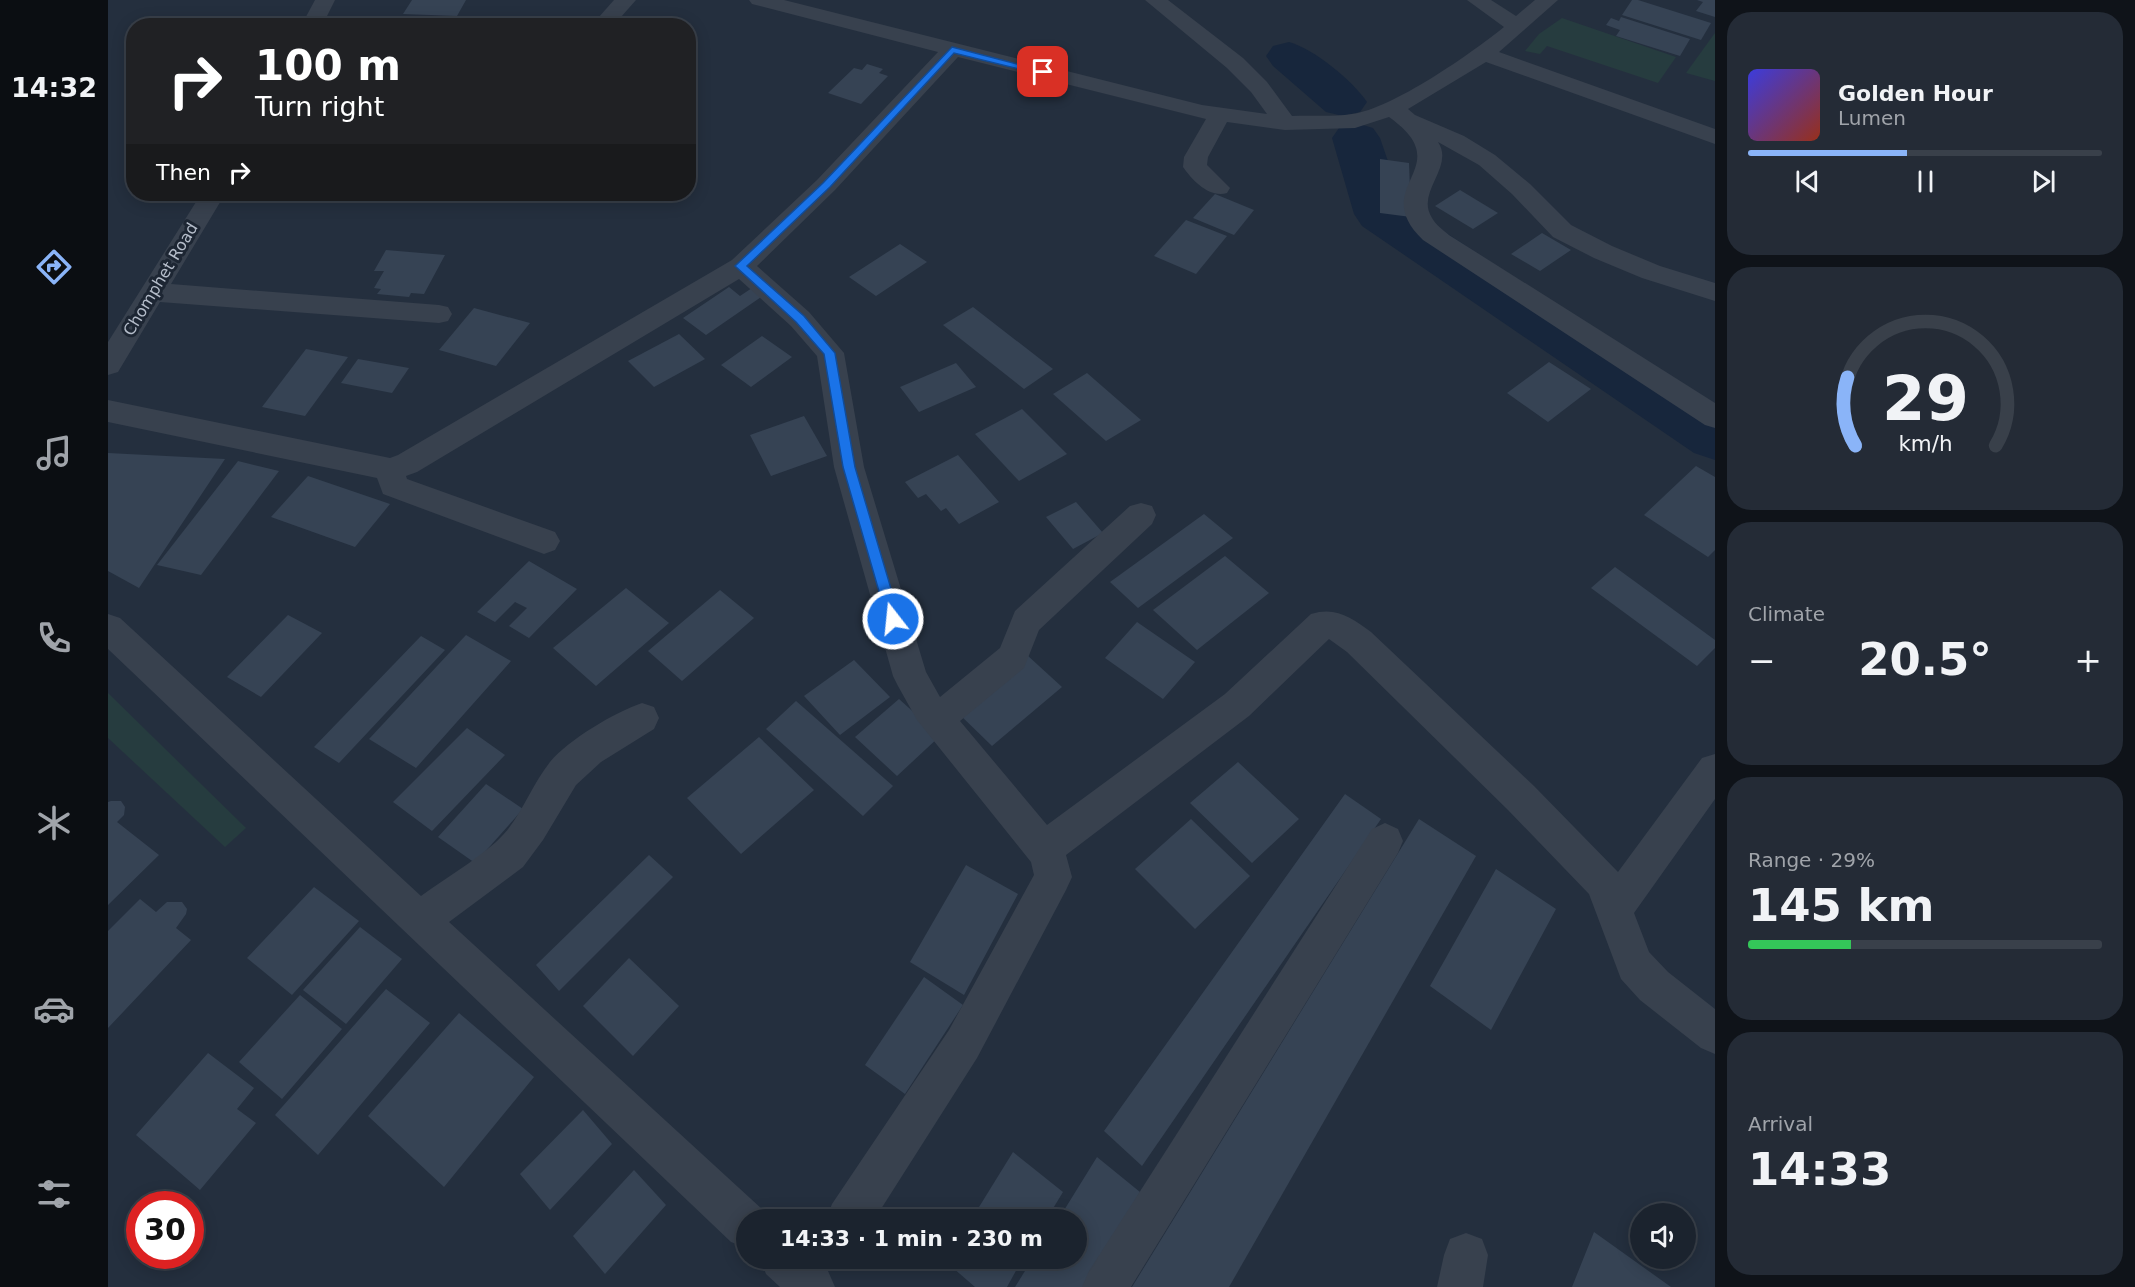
<!DOCTYPE html>
<meta charset="utf-8">
<style>
:root{--surface:#1b232e;--page:#242b36;--text:#f1f3f6;--muted:#a0a4aa;--line:#39404a;--accent:#8ab4f8}
body{margin:0;font-family:"DejaVu Sans",sans-serif;background:var(--page);color:var(--text);height:100vh;display:flex;flex-direction:column;font-size:22px;white-space:nowrap}
*{box-sizing:border-box;margin:0}
p{font-size:20px;color:var(--muted)}
.icon{flex:none;width:33px;height:33px;fill:none;stroke:currentColor;stroke-width:2;stroke-linecap:round;stroke-linejoin:round}
.map{position:relative;flex:1;overflow:hidden}
.side{display:flex;flex-direction:column;gap:12px;padding:12px;background:#0f1319;width:420px}
.side>*{flex:none}
.banner{position:absolute;left:18px;top:18px;width:570px;height:183px;border-radius:24px;box-shadow:0 3px 15px #0003,0 0 0 2px var(--line);background:#202124;color:#fff;overflow:hidden}
.tools{position:absolute;left:1522px;top:1203px;display:grid;gap:12px}
.tools a{display:grid;place-items:center;width:66px;height:66px;border-radius:50%;background:var(--surface);box-shadow:0 3px 15px #0003,0 0 0 2px var(--line);font-size:30px}
.speed{position:absolute;left:18px;top:1191px;display:flex;gap:12px;font-size:30px;font-weight:700;text-align:center}
.speed>*{display:grid;place-content:center;width:78px;height:78px;border-radius:50%;background:var(--surface);box-shadow:0 3px 15px #0003,0 0 0 2px var(--line);line-height:1}
.speed .limit{border:9px solid #d22;background:#fff;color:#111}
.pin{position:absolute;display:grid;place-items:center;width:51px;height:51px;color:#fff;margin:-26px;border-radius:12px;box-shadow:0 3px 9px #0006}
.me{position:absolute;width:66px;margin:-33px;rotate:344deg;stroke-linejoin:round;filter:drop-shadow(0 0 4px #0008)}
.turn{display:flex;align-items:center;gap:21px;height:126px;padding:0 30px;font-size:27px}
.turn .icon{width:78px;height:78px;stroke-width:2.5}
.turn b{display:block;font-size:42px;line-height:51px}
.then{display:flex;align-items:center;height:57px;padding:0 30px;background:#0003;gap:12px;font-size:22px}
.big{font-size:45px;font-weight:600;line-height:1.1}
.side .widget{flex:1;display:flex;flex-direction:column;justify-content:center;gap:9px;min-width:0;padding:0 21px;border-radius:24px;background:var(--page)}
.side .dial{align-items:center;gap:0}
.dial svg{height:156px;overflow:visible;fill:none;stroke:var(--line);stroke-width:7;stroke-linecap:round;text-anchor:middle}
.dial text{fill:var(--text);stroke:none}
.song{display:flex;align-items:center;gap:18px}
.cover{width:72px;height:72px;border-radius:9px;background:linear-gradient(135deg,hsl(240 70% 55%),hsl(10 70% 35%))}
.played{height:6px;border-radius:3px;background:linear-gradient(90deg,var(--accent) 45%,var(--line) 45%)}
.keys{display:flex;justify-content:space-around;direction:ltr}
.heat{display:flex;justify-content:space-between;align-items:center;font-size:33px;direction:ltr}
.charge{height:9px;border-radius:4px;background:linear-gradient(90deg,#34c759 29%,var(--line) 0)}
.trip{position:absolute;left:628px;top:1209px;width:351px;height:60px;border-radius:30px;background:var(--surface);box-shadow:0 3px 15px #0003,0 0 0 2px var(--line);font-weight:600;line-height:60px;text-align:center}
main{display:flex;flex:1;min-height:0}
.dock{display:flex;flex-direction:column;width:108px;justify-content:space-around;align-items:center;background:#0b0e12;color:var(--muted)}
.dock .icon{width:42px;height:42px}
.dock .selected{color:var(--accent)}
.dock b{font-size:27px;color:var(--text)}
.map>svg:first-child{display:block}
.green{fill:#263c3f}
.lines{fill:none;stroke-linecap:round;stroke-linejoin:round}
.river{fill:#17263c;fill-rule:evenodd}
.building{fill:#364354}
.minor{fill:#38414e;fill-rule:evenodd}
.route{fill:#1a73e8;stroke:#114b97;stroke-width:1.5}
.labels{text-anchor:middle;stroke-width:6;stroke-linejoin:round;paint-order:stroke}
.far-street-label{font-size:16px;fill:#b4bcc9;stroke:#1d2633}
</style>
<main>
<nav class="dock">
<b>14:32</b>
<svg class="icon selected" aria-label="directions" viewBox="0 0 24 24"><path d="M12 3l9 9-9 9-9-9zM9 14v-3h6M13 9l2 2-2 2"/></svg>
<svg class="icon" aria-label="music" viewBox="0 0 24 24"><path d="M9 18V5l10-2v13"/><circle cx="6" cy="18" r="3"/><circle cx="16" cy="16" r="3"/></svg>
<svg class="icon" aria-label="phone" viewBox="0 0 24 24"><path d="M5 4h4l2 5-3 2q2 4 5 5l2-3 5 2v4C11 20 4 13 5 4z"/></svg>
<svg class="icon" aria-label="climate" viewBox="0 0 24 24"><path d="M12 3v18M4 7l16 10M4 17L20 7"/></svg>
<svg class="icon" aria-label="car" viewBox="0 0 24 24"><path d="M5 17H2v-5l4-1 3-4h7l3 4 3 1v5h-3M9 17h6M6 11h13"/><circle cx="7" cy="17" r="2"/><circle cx="17" cy="17" r="2"/></svg>
<svg class="icon" aria-label="filters" viewBox="0 0 24 24"><path d="M4 7h16M4 17h16"/><circle cx="9" cy="7" r="2"/><circle cx="15" cy="17" r="2"/></svg>
</nav>
<div class="map">
<svg width="1607" height="1287" viewBox="0 0 1607 1287">
<rect width="100%" height="100%" fill="#242f3e"/>
<g class="green">
<path d="M1454,18L1568,57L1550,83L1439,46L1432,54L1417,51L1431,34Z"/>
<path d="M1607,33V81L1578,73L1604,37Z"/>
<path d="M0,693L138,828L117,847L0,738Z"/>
</g>
<g class="lines">
<g class="river">
<path d="M1181,42C1206,49 1244,80 1259,102L1252,112L1235,116L1218,112L1165,66L1158,56L1165,46Z"/>
<path d="M1248,123L1265,128L1272,138L1295,205L1607,407V460L1586,453L1254,226L1246,214L1224,138L1231,128Z"/>
</g>
</g>
<g class="building">
<path d="M304,0H358L349,16L295,14Z"/>
<path d="M1524,0H1530L1603,23L1593,40L1514,15Z"/>
<path d="M1589,0H1607V17L1588,11L1595,2Z"/>
<path d="M1513,17L1582,39L1572,56L1508,36L1512,30L1498,25L1503,18L1511,21Z"/>
<path d="M759,64L775,69L771,73L780,76L753,104L720,93L746,68L754,70Z"/>
<path d="M1272,159L1301,163L1303,217L1272,213Z"/>
<path d="M1352,190L1390,213L1365,229L1327,206Z"/>
<path d="M399,194H457L452,203Z"/>
<path d="M1107,194L1146,210L1126,235L1085,218Z"/>
<path d="M1078,220L1119,236L1088,274L1046,256Z"/>
<path d="M1434,233L1463,250L1432,271L1403,254Z"/>
<path d="M792,244L819,262L768,296L741,277Z"/>
<path d="M278,250L337,255L316,294L303,293L301,297L269,294L273,289L266,288L276,271H266Z"/>
<path d="M621,287L632,296L644,288L656,295L598,335L575,318Z"/>
<path d="M865,307L945,369L916,389L835,325Z"/>
<path d="M366,308L422,323L388,366L331,350Z"/>
<path d="M571,334L597,359L546,387L520,361Z"/>
<path d="M654,336L684,357L643,387L613,365Z"/>
<path d="M198,349L240,357L197,416L154,407Z"/>
<path d="M250,359L301,368L284,393L233,383Z"/>
<path d="M1441,362L1483,389L1440,422L1399,393Z"/>
<path d="M848,363L868,387L811,412L792,387Z"/>
<path d="M979,373L1033,420L998,441L945,394Z"/>
<path d="M914,409L959,454L911,481L867,434Z"/>
<path d="M696,416L719,456L663,476L642,435Z"/>
<path d="M0,453L117,459L31,588L0,571Z"/>
<path d="M850,455L891,502L851,524L838,508L833,511L818,494L810,498L797,482Z"/>
<path d="M130,461L171,471L93,575L49,565Z"/>
<path d="M1588,466L1607,477V550L1600,557L1536,515Z"/>
<path d="M200,476L282,504L247,547L163,517Z"/>
<path d="M968,502L995,533L965,549L938,517Z"/>
<path d="M1096,514L1125,538L1030,608L1002,582Z"/>
<path d="M1117,556L1161,593L1089,650L1045,610Z"/>
<path d="M421,561L469,589L421,638L401,626L419,608L407,602L387,622L369,612Z"/>
<path d="M1507,567L1607,640V648L1589,666L1483,588Z"/>
<path d="M518,588L561,623L488,686L445,648Z"/>
<path d="M612,590L646,618L574,681L540,651Z"/>
<path d="M180,615L214,633L153,697L119,677Z"/>
<path d="M1029,622L1087,662L1055,699L997,658Z"/>
<path d="M358,635L403,661L308,768L261,739Z"/>
<path d="M313,636L337,650L231,763L206,747Z"/>
<path d="M919,655L954,687L884,746L849,712Z"/>
<path d="M746,660L782,697L732,735L696,696Z"/>
<path d="M791,699L832,736L789,776L747,737Z"/>
<path d="M688,701L785,786L755,816L658,729Z"/>
<path d="M359,728L397,755L324,831L285,802Z"/>
<path d="M651,737L706,790L633,854L579,798Z"/>
<path d="M1130,762L1191,819L1144,863L1082,803Z"/>
<path d="M378,784L415,809L367,863L330,837Z"/>
<path d="M1237,794L1273,819L1034,1166L996,1131Z"/>
<path d="M3,801H13L17,807L16,815L9,822L51,855L0,905V802Z"/>
<path d="M1083,819L1142,876L1087,929L1027,869Z"/>
<path d="M1311,819L1368,856L1121,1287H1024Z"/>
<path d="M541,855L565,877L451,991L428,965Z"/>
<path d="M858,865L910,894L856,995L802,962Z"/>
<path d="M1388,869L1448,909L1383,1030L1322,986Z"/>
<path d="M206,887L251,921L184,995L139,958Z"/>
<path d="M32,899L48,912L59,902H74L79,909L78,914L68,928L83,940L0,1028V931Z"/>
<path d="M252,927L294,959L238,1024L195,990Z"/>
<path d="M521,958L571,1006L525,1056L475,1006Z"/>
<path d="M816,977L855,1005L797,1094L757,1065Z"/>
<path d="M278,989L322,1023L210,1155L167,1115Z"/>
<path d="M192,995L234,1029L174,1099L131,1062Z"/>
<path d="M351,1013L426,1077L336,1187L260,1116Z"/>
<path d="M100,1053L146,1088L129,1109L148,1123L92,1190L28,1135Z"/>
<path d="M475,1110L504,1144L442,1210L412,1174Z"/>
<path d="M905,1152L955,1192L938,1220H863Z"/>
<path d="M989,1157L1032,1192L976,1287H907L925,1258H969V1220H950Z"/>
<path d="M526,1170L558,1205L497,1274L465,1236Z"/>
<path d="M1486,1232L1563,1287H1464Z"/>
<path d="M839,1258H915L899,1287H867L837,1261Z"/>
</g>
<g class="lines">
<g class="minor">
<path d="M207,0H227L214,26H193Z"/>
<path d="M506,0H528L505,26H483Z"/>
<path d="M641,0H676L1094,105L1159,114L1143,92L1119,68L1037,0H1060L1135,58L1159,82L1184,116C1203,115 1224,117 1244,114C1284,109 1364,53 1396,27L1359,0H1383L1408,16L1427,0H1450L1391,52L1607,129V144L1378,62L1300,109L1307,115L1356,136L1387,155L1422,184L1463,225L1504,246L1552,266L1607,283V301L1534,278L1486,258L1445,237L1404,194L1371,165L1330,142C1347,167 1307,192 1324,218C1328,225 1335,230 1341,235L1607,403V428L1597,425L1315,240C1258,185 1353,168 1281,117L1247,128L1177,130L1119,122L1100,157L1099,165L1122,188L1119,193C1101,198 1085,181 1075,167L1076,157L1098,119L850,57L727,190L649,266L701,312L736,353L756,467L818,672L832,697L892,648L907,611L1022,506L1033,503L1044,506L1048,515L1044,524L931,630L916,668L852,721L939,825L1117,694L1203,614C1228,606 1244,618 1263,632L1426,786L1510,872L1594,758L1607,754V799L1526,913L1541,952L1560,972L1607,1009V1054L1593,1048L1532,1000L1513,979L1481,894L1400,810L1239,652L1221,639L1141,716L958,855L964,877L958,890L869,1058L766,1220H718L724,1204L841,1030L926,875L923,862L809,720L790,686L785,676L726,467L709,356L683,326L631,279L309,472L298,476L299,479L447,532L452,541L447,550L436,554L275,494L269,478L0,422V400L282,458L290,455L624,260L709,180L830,52L644,4Z"/>
<path d="M93,194H117L63,284L331,305L340,307L344,314L340,321L331,323L52,302L10,372L0,375V342Z"/>
<path d="M0,614L12,618L313,896C338,878 365,862 388,842C412,821 422,787 442,762C460,740 507,712 534,703L546,707L551,718L546,729L493,762L468,785L435,840L415,867L341,922L655,1210L658,1220H639V1248L623,1242L0,649Z"/>
<path d="M1277,823L1290,829L1295,841L1290,853L1023,1287H974L981,1271L1264,829Z"/>
<path d="M1358,1233L1374,1239L1380,1255L1375,1287H1329L1336,1255L1342,1239Z"/>
<path d="M652,1258H707L720,1271L727,1287H672L658,1274Z"/>
</g>
</g>
<path class="route" d="M844,47L940,72L935,75L846,53L722,187L639,266L696,316L727,353L747,467L792,619L785,625L779,619L735,467L716,354L688,322L627,266L715,183Z"/>
<g class="labels">
<g class="far-street-label">
<text transform="translate(52 279) rotate(-59)" y="6">Chomphet Road</text>
</g>
</g>
</svg>
<div class="tools">
<a><svg class="icon" aria-label="sound" viewBox="0 0 24 24"><path d="M4 9h4l5-4v14l-5-4H4zM17 9q2 3 0 6"/></svg></a>
</div>
<div class="speed"><div class="limit">30</div></div>
<div class="pin" style="left:935px;top:72px;background:#d93025"><svg class="icon" aria-label="arrive" viewBox="0 0 24 24"><path d="M6 21V4h12l-3 4 3 4H6"/></svg></div>
<svg class="me" style="left:785px;top:619px" viewBox="-20 -20 40 40"><circle r="17" fill="#1a73e8" stroke="#fff" stroke-width="3"/><path d="M0-11L8 9 0 5-8 9z" fill="#fff"/></svg>
<div class="trip">14:33 · 1 min · 230 m</div>
<div class="banner">
<div class="turn"><svg class="icon" aria-label="right" viewBox="0 0 24 24"><path d="M7 20v-9h11M14 6l5 5-5 5"/></svg><div><b>100 m</b>Turn right</div></div>
<div class="then">Then<svg class="icon" aria-label="right" viewBox="0 0 24 24"><path d="M7 20v-9h11M14 6l5 5-5 5"/></svg></div>
</div>
</div>
<section class="side">
<div class="widget">
<div class="song"><i class="cover"></i><div><b>Golden Hour</b><p>Lumen</p></div></div>
<div class="played"></div>
<div class="keys"><svg class="icon" aria-label="previous" viewBox="0 0 24 24"><path d="M18 5L8 12l10 7zM5 5v14"/></svg><svg class="icon" aria-label="pause" viewBox="0 0 24 24"><path d="M8 5v14M16 5v14"/></svg><svg class="icon" aria-label="next" viewBox="0 0 24 24"><path d="M6 5l10 7-10 7zM19 5v14"/></svg></div>
</div>
<div class="widget dial"><svg viewBox="0 0 100 80">
<path d="M14 69A42 42 0 1 1 86 69"/>
<path d="M14 69A42 42 0 0 1 10 34" stroke="#8ab4f8"/>
<text x="50" y="56" font-size="32" font-weight="700">29</text>
<text x="50" y="72" font-size="11">km/h</text>
</svg></div>
<div class="widget"><p>Climate</p>
<div class="heat"><a>−</a><b class="big">20.5°</b><a>+</a></div>
</div>
<div class="widget"><p>Range · 29%</p><b class="big">145 km</b><div class="charge"></div></div>
<div class="widget"><p>Arrival</p><b class="big">14:33</b></div>
</section>
</main>
